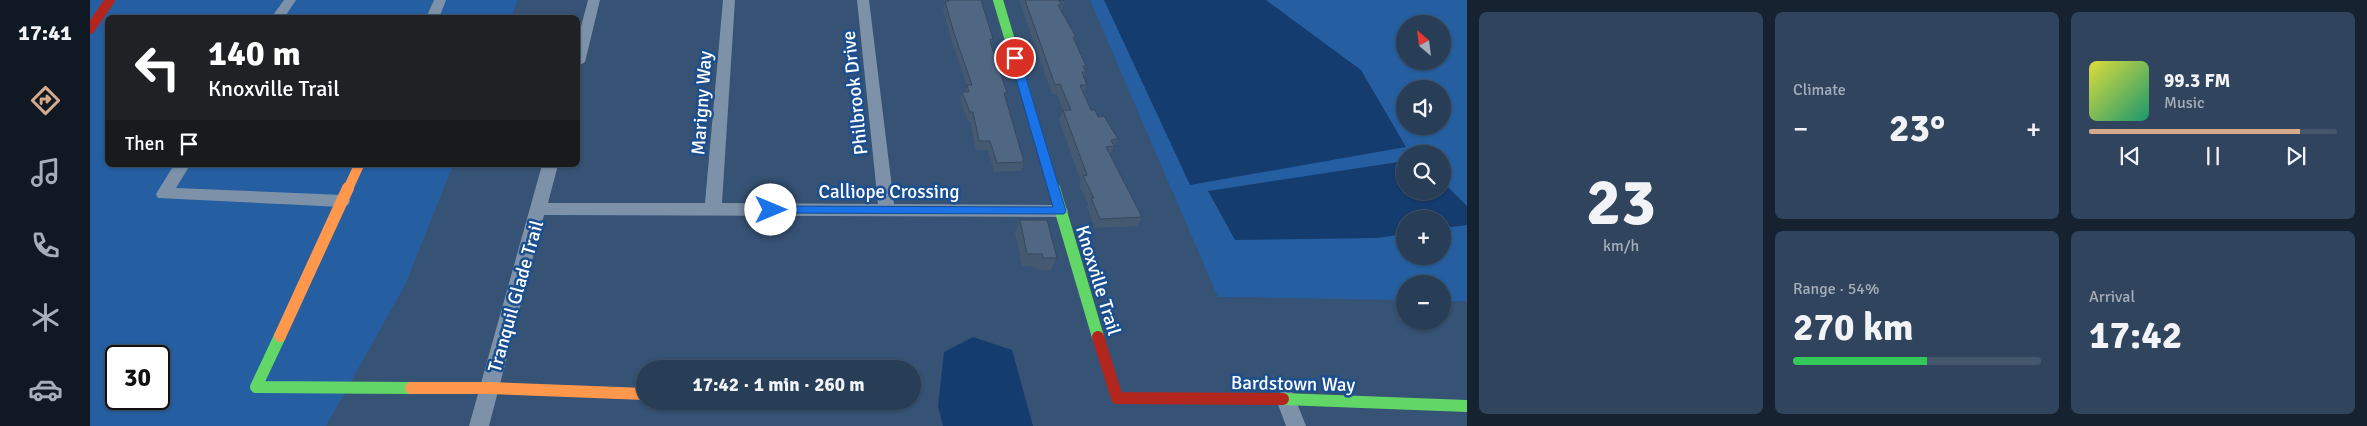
<!DOCTYPE html>
<meta charset="utf-8">
<style>
:root{--surface:#283e57;--page:#30455d;--text:#f1f3f6;--muted:#a5aeba;--line:#44576d;--accent:#d6ab8b}
body{margin:0;font-family:Signika,sans-serif;background:var(--page);color:var(--text);height:100vh;display:flex;flex-direction:column;font-size:19px;white-space:nowrap}
*{box-sizing:border-box;margin:0}
p{font-size:16px;color:var(--muted)}
.icon{flex:none;width:28px;height:28px;fill:none;stroke:currentColor;stroke-width:2;stroke-linecap:round;stroke-linejoin:round}
.map{position:relative;flex:1;overflow:hidden}
.details{display:flex;flex-direction:column;gap:12px;padding:12px;background:#162230;width:900px}
.details>*{flex:none}
.guide{position:absolute;left:15px;top:15px;width:475px;height:152px;border-radius:8px;box-shadow:0 1px 4px #0004,0 0 0 1px var(--line);background:#202124;color:#fff;overflow:hidden}
.needle{width:32px;rotate:332deg}
.controls{position:absolute;left:1306px;top:15px;display:grid;gap:10px}
.controls a{display:grid;place-items:center;width:55px;height:55px;border-radius:50%;background:var(--surface);box-shadow:0 1px 4px #0004,0 0 0 1px var(--line);font-size:25px}
.speed{position:absolute;left:15px;top:345px;display:flex;gap:10px;font-size:25px;font-weight:700;text-align:center}
.speed>*{display:grid;place-content:center;width:65px;height:65px;border-radius:50%;background:var(--surface);box-shadow:0 1px 4px #0004,0 0 0 1px var(--line);line-height:1}
.speed .limit{border:2px solid #111;border-radius:8px;background:#fff;color:#111}
.pin{position:absolute;display:grid;place-items:center;width:42px;height:42px;color:#fff;margin:-21px;border:2px solid #fff;border-radius:50%;box-shadow:0 1px 5px #0007}
.me{position:absolute;width:55px;margin:-28px;rotate:90deg;stroke-linejoin:round;filter:drop-shadow(0 0 4px #0008)}
.turn{display:flex;align-items:center;gap:18px;height:105px;padding:0 20px;font-size:22px}
.turn .icon{width:65px;height:65px;stroke-width:2.5}
.turn b{display:block;font-size:35px;line-height:42px}
.then{display:flex;align-items:center;height:48px;padding:0 20px;background:#0003;gap:10px;font-size:19px}
.big{font-size:38px;font-weight:700;line-height:1.1}
.details .widget{flex:1;display:flex;flex-direction:column;justify-content:center;gap:8px;min-width:0;padding:0 18px;border-radius:8px;background:var(--page)}
.details .dial{align-items:center;gap:0}
.dial b{font-size:65px;line-height:1}
.song{display:flex;align-items:center;gap:15px}
.cover{width:60px;height:60px;border-radius:8px;background:linear-gradient(135deg,hsl(60 70% 55%),hsl(160 70% 35%))}
.played{height:5px;border-radius:2px;background:linear-gradient(90deg,var(--accent) 85%,var(--line) 85%)}
.keys{display:flex;justify-content:space-around;direction:ltr}
.heat{display:flex;justify-content:space-between;align-items:center;font-size:28px;direction:ltr}
.charge{height:8px;border-radius:4px;background:linear-gradient(90deg,#34c759 54%,var(--line) 0)}
.details .tiles{flex:1;display:grid;gap:12px;grid-template-columns:repeat(3,1fr)}
.widget:first-child{grid-row:span 2}
.trip{position:absolute;left:546px;top:360px;width:285px;height:50px;border-radius:25px;background:var(--surface);box-shadow:0 1px 4px #0004,0 0 0 1px var(--line);font-weight:700;line-height:50px;text-align:center}
main{display:flex;flex:1;min-height:0}
.tab-bar{display:flex;flex-direction:column;width:90px;justify-content:space-around;align-items:center;background:#101923;color:var(--muted)}
.tab-bar .icon{width:35px;height:35px}
.tab-bar .current{color:var(--accent)}
.tab-bar b{font-size:22px;color:var(--text)}
.map>svg:first-child{display:block}
.green{fill:#265fa1;fill-rule:evenodd}
.water{fill:#153c6e}
.lines{fill:none;stroke-linecap:round;stroke-linejoin:round}
.street{fill:#7d92a8;fill-rule:evenodd}
.fast-far1{stroke:#63d668;stroke-width:10}
.fast{stroke:#63d668;stroke-width:12}
.slow-far1{stroke:#ff974d;stroke-width:10}
.slow{stroke:#ff974d;stroke-width:12}
.jam-far1{stroke:#b3261e;stroke-width:10}
.jam{stroke:#b3261e;stroke-width:12}
.wall{fill:#455971}
.building{fill:#506783;stroke:#38485c}
.route{fill:#1a73e8;stroke:#114b97}
.labels{text-anchor:middle;stroke-width:5;stroke-linejoin:round;paint-order:stroke}
.street-label{font-size:19px;fill:#fff;stroke:#1b4f8f}
</style>
<main>
<nav class="tab-bar">
<b>17:41</b>
<svg class="icon current" aria-label="directions" viewBox="0 0 24 24"><path d="M12 3l9 9-9 9-9-9zM9 14v-3h6M13 9l2 2-2 2"/></svg>
<svg class="icon" aria-label="music" viewBox="0 0 24 24"><path d="M9 18V5l10-2v13"/><circle cx="6" cy="18" r="3"/><circle cx="16" cy="16" r="3"/></svg>
<svg class="icon" aria-label="phone" viewBox="0 0 24 24"><path d="M5 4h4l2 5-3 2q2 4 5 5l2-3 5 2v4C11 20 4 13 5 4z"/></svg>
<svg class="icon" aria-label="climate" viewBox="0 0 24 24"><path d="M12 3v18M4 7l16 10M4 17L20 7"/></svg>
<svg class="icon" aria-label="car" viewBox="0 0 24 24"><path d="M5 17H2v-5l4-1 3-4h7l3 4 3 1v5h-3M9 17h6M6 11h13"/><circle cx="7" cy="17" r="2"/><circle cx="17" cy="17" r="2"/></svg>
</nav>
<div class="map">
<svg width="1377" height="426" viewBox="0 0 1377 426">
<rect width="100%" height="100%" fill="#365274"/>
<g class="green">
<path d="M0,0H428L421,18H18V165H363L315,285L236,426H0ZM26,356H69V399H26Z"/>
<path d="M1000,0H1377V301H1353L1352,284H1315V300L1128,297ZM1315,24H1352V61H1315ZM1315,89H1352V126H1315ZM1315,154H1352V191H1315ZM1315,219H1352V256H1315Z"/>
</g>
<g class="water">
<path d="M1014,0H1176L1271,70L1316,147L1100,185Z"/>
<path d="M1315,161V191H1352L1353,182L1377,206V225L1353,228L1352,219H1315V234L1288,238L1145,240L1118,191Z"/>
<path d="M883,337L922,350L943,426H853L848,406L854,352Z"/>
</g>
<g class="lines">
<g class="street">
<path d="M194,0H206L194,18H181Z"/>
<path d="M344,0H356L349,18H336Z"/>
<path d="M498,0H510L495,62L488,66V38Z"/>
<path d="M633,0H645L632,203L788,204L767,0H779L804,204L970,205L976,207L978,211L976,215L970,217L454,215L399,426H379L452,165H468L458,203H615Z"/>
<path d="M84,165H100L86,188L252,195L258,197L260,201L258,205L252,207L68,198L66,194Z"/>
<path d="M1196,390L1203,393L1216,426H1196L1186,399L1189,393Z"/>
</g>
<path class="fast-far1" d="M908,0L964,189"/>
<g class="fast">
<path d="M964,188L1008,337"/>
<path d="M190,336L166,387L321,388"/>
<path d="M1193,399L1377,406"/>
</g>
<path class="slow-far1" d="M258,189L269,165"/>
<g class="slow">
<path d="M190,336L258,188"/>
<path d="M321,388H399L555,394"/>
</g>
<path class="jam-far1" d="M0,29L20,0"/>
<path class="jam" d="M1008,337L1027,398L1193,399"/>
</g>
<g class="wall">
<path d="M854,0H891L903,39L901,46L917,93L916,98L934,162L931,171L904,172L898,150H886L880,121H878L870,101L872,92H875L877,86L862,42L853,10L855,3Z"/>
<path d="M929,0H975L972,10H971L986,37L984,40L996,66L995,69L996,72L994,78L997,85L994,93L1001,110L1008,117L1028,139L1020,154L1052,217L1047,226L1005,228L997,207L998,204L989,185L991,181L969,120L973,110L967,94H962Z"/>
<path d="M930,220L967,258L961,270H947L946,267L932,266L925,233Z"/>
</g>
<g class="building">
<path d="M858,0H891L903,39H900L901,45L917,93H914L934,162L907,163L900,141H889L883,112H880L872,92H879L877,85H882L864,33L855,1H859Z"/>
<path d="M935,0H975L969,1L972,5H968L986,37H983L996,66H993L996,72H992L997,85H990L1001,110H1005L1008,117L1014,116L1028,139L1021,140L1024,146L1016,147L1052,217L1010,219L1001,198H1004L993,176L997,175L973,110H981L970,84L965,85Z"/>
<path d="M930,220H957L967,258H953L952,254H937Z"/>
</g>
<path class="route" d="M925,54L930,58L976,211L974,214L677,213L675,210L681,206L963,207L920,58Z"/>
<g class="labels">
<g class="street-label">
<text transform="translate(764 93) rotate(-96)" y="7">Philbrook Drive</text>
<text transform="translate(611 103) rotate(-86)" y="7">Marigny Way</text>
<text x="799" y="198">Calliope Crossing</text>
<text transform="translate(1009 280) rotate(73)" y="7">Knoxville Trail</text>
<text transform="translate(425 296) rotate(-74)" y="7">Tranquil Glade Trail</text>
<text transform="translate(1203 383) rotate(1)" y="7">Bardstown Way</text>
</g>
</g>
</svg>
<div class="controls">
<a><svg class="needle" viewBox="-14 -14 28 28"><path d="M0-13l5 13h-10z" fill="#e53935"/><path d="M0 13l5-13h-10z" fill="#a5aeba"/></svg></a>
<a><svg class="icon" aria-label="sound" viewBox="0 0 24 24"><path d="M4 9h4l5-4v14l-5-4H4zM17 9q2 3 0 6"/></svg></a>
<a><svg class="icon" aria-label="search" viewBox="0 0 24 24"><circle cx="10" cy="10" r="6"/><path d="M15 15l6 6"/></svg></a>
<a>+</a>
<a>−</a>
</div>
<div class="speed"><div class="limit">30</div></div>
<div class="pin" style="left:925px;top:58px;background:#d93025"><svg class="icon" aria-label="arrive" viewBox="0 0 24 24"><path d="M6 21V4h12l-3 4 3 4H6"/></svg></div>
<svg class="me" style="left:681px;top:210px" viewBox="-20 -20 40 40"><circle r="19" fill="#fff"/><path d="M0-13L10 11 0 6-10 11z" fill="#1a73e8"/></svg>
<div class="trip">17:42 · 1 min · 260 m</div>
<div class="guide">
<div class="turn"><svg class="icon" aria-label="left" viewBox="0 0 24 24"><path d="M17 20v-9H6M10 6l-5 5 5 5"/></svg><div><b>140 m</b>Knoxville Trail</div></div>
<div class="then">Then<svg class="icon" aria-label="arrive" viewBox="0 0 24 24"><path d="M6 21V4h12l-3 4 3 4H6"/></svg></div>
</div>
</div>
<section class="details">
<div class="tiles">
<div class="widget dial"><b>23</b><p>km/h</p></div>
<div class="widget"><p>Climate</p>
<div class="heat"><a>−</a><b class="big">23°</b><a>+</a></div>
</div>
<div class="widget">
<div class="song"><i class="cover"></i><div><b>99.3 FM</b><p>Music</p></div></div>
<div class="played"></div>
<div class="keys"><svg class="icon" aria-label="previous" viewBox="0 0 24 24"><path d="M18 5L8 12l10 7zM5 5v14"/></svg><svg class="icon" aria-label="pause" viewBox="0 0 24 24"><path d="M8 5v14M16 5v14"/></svg><svg class="icon" aria-label="next" viewBox="0 0 24 24"><path d="M6 5l10 7-10 7zM19 5v14"/></svg></div>
</div>
<div class="widget"><p>Range · 54%</p><b class="big">270 km</b><div class="charge"></div></div>
<div class="widget"><p>Arrival</p><b class="big">17:42</b></div>
</div>
</section>
</main>
